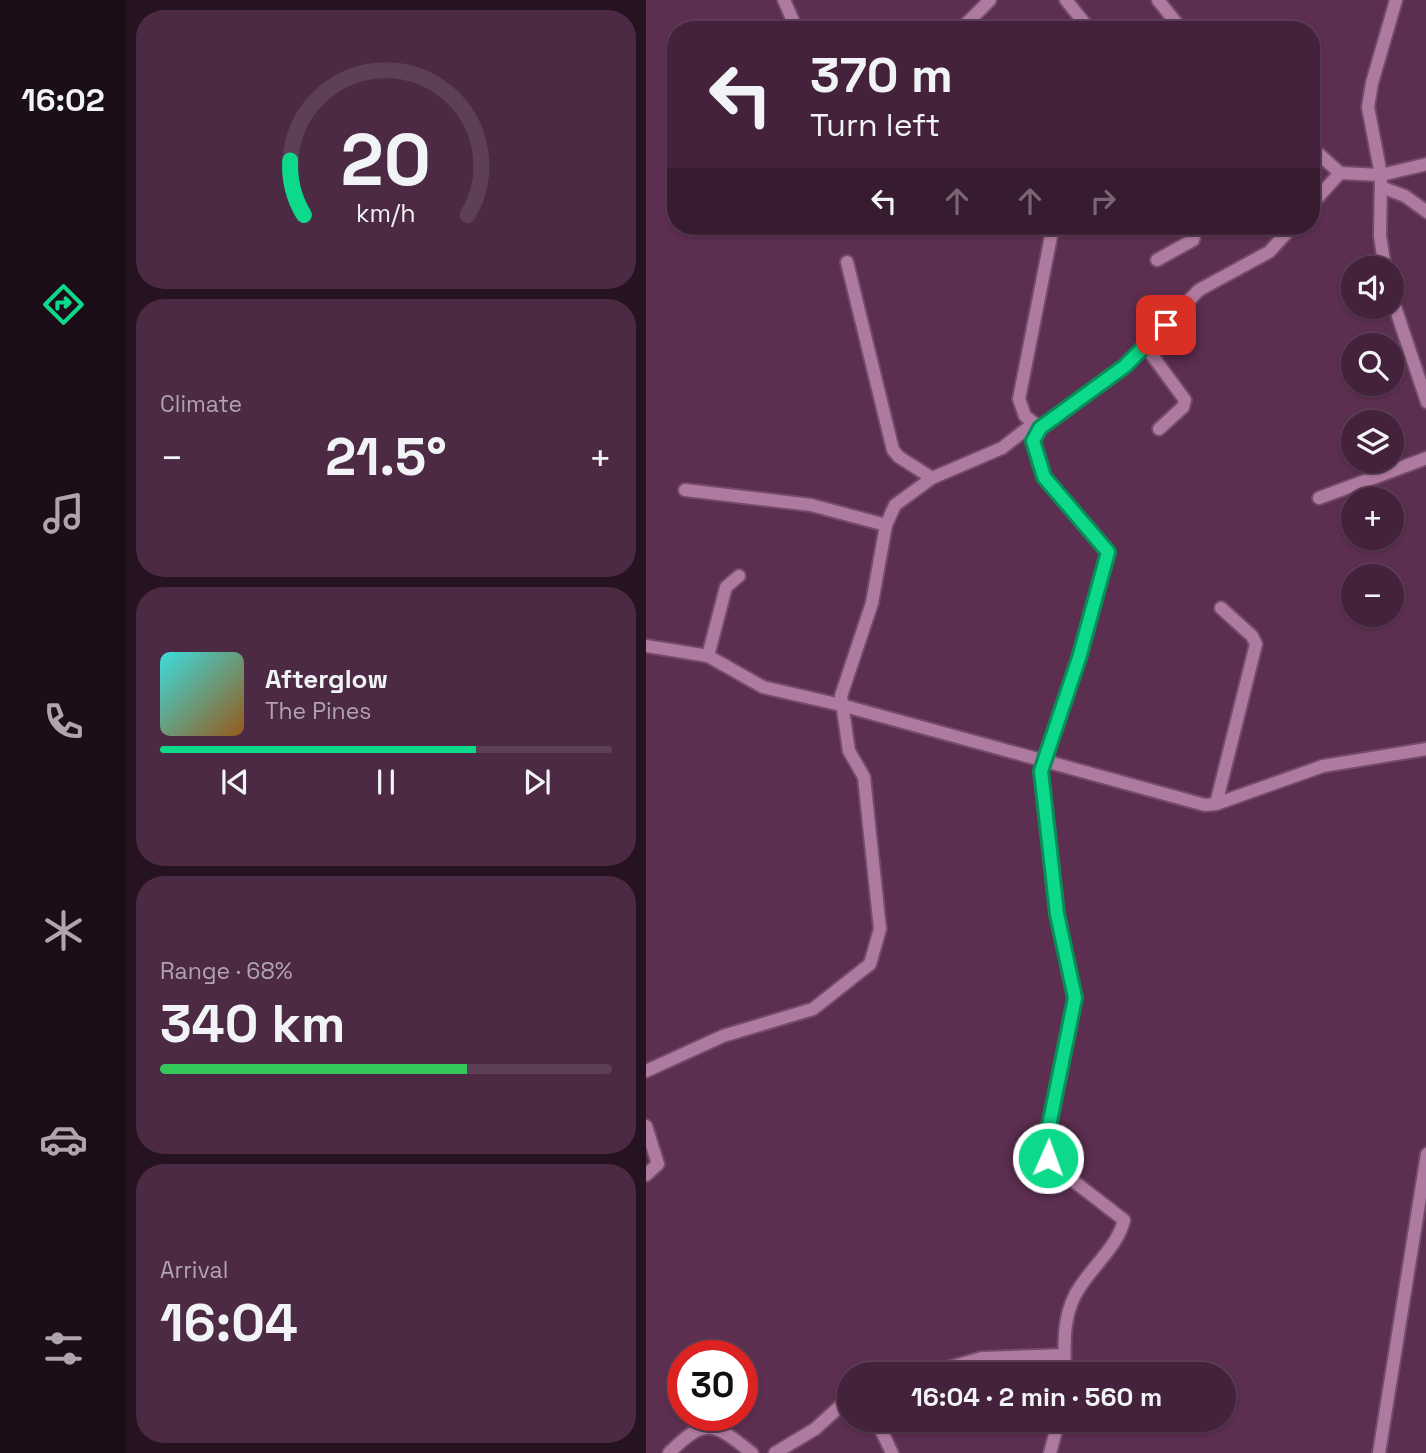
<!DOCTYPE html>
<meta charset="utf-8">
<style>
:root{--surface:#45223c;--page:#4c2a43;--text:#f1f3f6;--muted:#b0a4af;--line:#5d3f56;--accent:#0cd98a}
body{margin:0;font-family:"Space Grotesk",sans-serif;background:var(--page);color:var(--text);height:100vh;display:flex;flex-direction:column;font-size:26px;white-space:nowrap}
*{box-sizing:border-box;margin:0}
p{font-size:23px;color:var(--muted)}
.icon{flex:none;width:38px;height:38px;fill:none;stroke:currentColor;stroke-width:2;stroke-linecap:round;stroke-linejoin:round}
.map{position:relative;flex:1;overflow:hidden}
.drawer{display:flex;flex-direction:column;gap:10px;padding:10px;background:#261321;width:520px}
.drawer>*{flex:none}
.guide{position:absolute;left:21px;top:21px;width:653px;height:214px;border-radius:28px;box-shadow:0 2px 5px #0004,0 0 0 2px var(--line);background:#45223c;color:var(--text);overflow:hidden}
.buttons{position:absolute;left:695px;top:256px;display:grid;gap:14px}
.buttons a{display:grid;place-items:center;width:63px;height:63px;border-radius:50%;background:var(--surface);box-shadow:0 2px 5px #0004,0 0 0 2px var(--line);font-size:35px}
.speed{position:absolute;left:21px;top:1340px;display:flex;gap:14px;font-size:35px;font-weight:700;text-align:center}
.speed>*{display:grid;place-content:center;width:91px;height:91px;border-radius:50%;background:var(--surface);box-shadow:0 2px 5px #0004,0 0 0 2px var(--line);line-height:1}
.speed .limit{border:10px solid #d22;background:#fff;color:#111}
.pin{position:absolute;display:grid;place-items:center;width:60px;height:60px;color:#fff;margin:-30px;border-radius:14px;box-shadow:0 4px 10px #0006}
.me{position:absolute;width:77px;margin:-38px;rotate:2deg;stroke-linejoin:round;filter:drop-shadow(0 0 5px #0008)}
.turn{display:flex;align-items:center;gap:24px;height:147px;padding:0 28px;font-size:32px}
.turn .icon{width:91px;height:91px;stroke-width:2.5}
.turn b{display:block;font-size:49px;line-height:60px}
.lanes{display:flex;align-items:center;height:66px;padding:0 28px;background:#0003;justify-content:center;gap:35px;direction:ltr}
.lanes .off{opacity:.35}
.big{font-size:52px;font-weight:700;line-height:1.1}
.drawer .tile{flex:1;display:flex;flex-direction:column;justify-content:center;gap:10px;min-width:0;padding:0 24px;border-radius:28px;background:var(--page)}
.drawer .dial{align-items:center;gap:0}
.dial svg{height:182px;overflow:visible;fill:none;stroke:var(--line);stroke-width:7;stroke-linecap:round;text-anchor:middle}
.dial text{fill:var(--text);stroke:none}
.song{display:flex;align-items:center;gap:21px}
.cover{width:84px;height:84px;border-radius:10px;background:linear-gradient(135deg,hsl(180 70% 55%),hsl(30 70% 35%))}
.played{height:7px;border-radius:4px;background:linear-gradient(90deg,var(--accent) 70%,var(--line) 70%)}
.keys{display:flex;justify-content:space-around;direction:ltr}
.heat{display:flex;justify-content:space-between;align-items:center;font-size:38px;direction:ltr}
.charge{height:10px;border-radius:5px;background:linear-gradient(90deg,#34c759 68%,var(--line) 0)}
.trip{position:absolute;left:191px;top:1362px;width:399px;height:70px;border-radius:35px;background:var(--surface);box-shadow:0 2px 5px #0004,0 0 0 2px var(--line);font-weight:700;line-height:70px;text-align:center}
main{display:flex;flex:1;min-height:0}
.tabs{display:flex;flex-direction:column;width:126px;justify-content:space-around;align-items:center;background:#1c0e18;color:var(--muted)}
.tabs .icon{width:49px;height:49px}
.tabs .active{color:var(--accent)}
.tabs b{font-size:32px;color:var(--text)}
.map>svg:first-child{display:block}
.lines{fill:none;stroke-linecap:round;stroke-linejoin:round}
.minor-casing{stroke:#744c69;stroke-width:16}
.minor{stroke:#af7a9f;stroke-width:12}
.route-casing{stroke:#088d5a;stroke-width:18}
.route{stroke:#0cd98a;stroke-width:12}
</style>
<main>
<nav class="tabs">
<b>16:02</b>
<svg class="icon active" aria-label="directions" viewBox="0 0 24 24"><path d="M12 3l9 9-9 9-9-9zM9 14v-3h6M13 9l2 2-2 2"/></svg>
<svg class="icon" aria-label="music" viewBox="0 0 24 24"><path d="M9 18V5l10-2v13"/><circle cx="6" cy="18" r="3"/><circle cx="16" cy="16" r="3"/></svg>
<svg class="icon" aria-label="phone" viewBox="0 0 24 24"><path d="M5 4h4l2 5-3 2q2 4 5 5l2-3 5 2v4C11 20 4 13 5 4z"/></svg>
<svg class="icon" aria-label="climate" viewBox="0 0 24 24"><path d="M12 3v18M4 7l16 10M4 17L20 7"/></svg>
<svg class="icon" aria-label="car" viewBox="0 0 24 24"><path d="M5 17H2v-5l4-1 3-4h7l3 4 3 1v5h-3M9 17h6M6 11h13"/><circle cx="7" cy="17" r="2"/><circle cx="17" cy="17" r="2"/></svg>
<svg class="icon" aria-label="filters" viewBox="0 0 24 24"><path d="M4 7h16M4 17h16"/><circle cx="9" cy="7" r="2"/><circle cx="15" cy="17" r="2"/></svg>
</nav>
<section class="drawer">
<div class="tile dial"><svg viewBox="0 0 100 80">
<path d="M14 69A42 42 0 1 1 86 69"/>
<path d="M14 69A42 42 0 0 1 8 45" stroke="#0cd98a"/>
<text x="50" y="56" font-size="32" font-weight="700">20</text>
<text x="50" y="72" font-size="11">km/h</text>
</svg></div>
<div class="tile"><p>Climate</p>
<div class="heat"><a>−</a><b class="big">21.5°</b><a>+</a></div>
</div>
<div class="tile">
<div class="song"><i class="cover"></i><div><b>Afterglow</b><p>The Pines</p></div></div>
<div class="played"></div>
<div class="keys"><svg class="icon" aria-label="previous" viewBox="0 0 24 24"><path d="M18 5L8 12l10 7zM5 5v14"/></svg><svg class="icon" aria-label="pause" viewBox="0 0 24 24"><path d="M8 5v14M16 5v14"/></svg><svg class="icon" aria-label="next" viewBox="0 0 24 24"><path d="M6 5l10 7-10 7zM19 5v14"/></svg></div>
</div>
<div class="tile"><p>Range · 68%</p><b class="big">340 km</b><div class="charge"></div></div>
<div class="tile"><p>Arrival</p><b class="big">16:04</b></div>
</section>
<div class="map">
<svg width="781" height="1453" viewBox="0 0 781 1453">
<rect width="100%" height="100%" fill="#5c2e50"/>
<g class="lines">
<g class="minor-casing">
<g id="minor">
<path d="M138,0L151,30"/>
<path d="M420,0L444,30"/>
<path d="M512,0L536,30"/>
<path d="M314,30L344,0"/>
<path d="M665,147L694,173"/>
<path d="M735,187L759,196L781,212"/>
<path d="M665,205L694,173L735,175L781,164"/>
<path d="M511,260L547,240L551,226"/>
<path d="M201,262L247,450L253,457L286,478"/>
<path d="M739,268L734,236L735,175L722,107L726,83L750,0"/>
<path d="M746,298L781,402"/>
<path d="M500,347L539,400L537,407L513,429"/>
<path d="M393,427L379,416L373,399L407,226"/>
<path d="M39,490L165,505L240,525"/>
<path d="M673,498L781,458"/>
<path d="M0,646L62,656L117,687L195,705L559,805L570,804L677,766L781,749"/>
<path d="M62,656L80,587L93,576"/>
<path d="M570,804L610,644L606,636L575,608"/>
<path d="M0,1071L77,1036L167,1009L224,964L234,929L218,777L203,751L195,696L226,603L240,525L249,505L286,478L356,448L388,423"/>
<path d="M0,1126L12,1164L0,1175"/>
<path d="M280,1374L336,1358L418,1355"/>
<path d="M419,1374C418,1343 416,1310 436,1284C450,1263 472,1245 478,1220L408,1166L400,1147L429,998L411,914L395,771L433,658L462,552L398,477L387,441L394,428L479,366L553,290L623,252L647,226"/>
<path d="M230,1419L246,1453"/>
<path d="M23,1453C60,1416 68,1423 106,1453"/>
<path d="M129,1453L169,1429L203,1398"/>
<path d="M404,1453L413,1419"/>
<path d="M733,1453L781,1154"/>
</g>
</g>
<use href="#minor" class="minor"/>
</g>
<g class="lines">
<g class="route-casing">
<path id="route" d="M402,1158L401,1136L429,998L411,914L395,771L433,658L462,552L398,477L387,441L394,428L479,366L520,325"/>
</g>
<use href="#route" class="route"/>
</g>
</svg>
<div class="buttons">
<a><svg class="icon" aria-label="sound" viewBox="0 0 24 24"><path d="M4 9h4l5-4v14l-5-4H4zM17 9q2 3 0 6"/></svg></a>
<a><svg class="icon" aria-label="search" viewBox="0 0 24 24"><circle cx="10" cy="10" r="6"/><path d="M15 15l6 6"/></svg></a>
<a><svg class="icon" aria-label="layers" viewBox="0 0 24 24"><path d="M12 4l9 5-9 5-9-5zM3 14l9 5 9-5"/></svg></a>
<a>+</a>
<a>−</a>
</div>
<div class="speed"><div class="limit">30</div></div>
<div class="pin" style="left:520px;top:325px;background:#d93025"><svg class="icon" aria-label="arrive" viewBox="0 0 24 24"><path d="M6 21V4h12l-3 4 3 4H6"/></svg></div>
<svg class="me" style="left:402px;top:1158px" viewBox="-20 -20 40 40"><circle r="17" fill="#0cd98a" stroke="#fff" stroke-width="3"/><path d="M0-11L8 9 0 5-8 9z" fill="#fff"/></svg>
<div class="trip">16:04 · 2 min · 560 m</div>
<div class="guide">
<div class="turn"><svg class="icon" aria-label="left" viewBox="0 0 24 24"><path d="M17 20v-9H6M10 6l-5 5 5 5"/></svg><div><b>370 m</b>Turn left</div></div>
<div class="lanes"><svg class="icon" aria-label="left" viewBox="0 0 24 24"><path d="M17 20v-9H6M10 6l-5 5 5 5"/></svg><svg class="icon off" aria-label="ahead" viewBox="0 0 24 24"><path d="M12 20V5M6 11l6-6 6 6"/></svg><svg class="icon off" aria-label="ahead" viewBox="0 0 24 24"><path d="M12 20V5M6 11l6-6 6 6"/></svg><svg class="icon off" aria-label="right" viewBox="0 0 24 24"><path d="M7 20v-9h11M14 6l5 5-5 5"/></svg></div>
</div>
</div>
</main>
